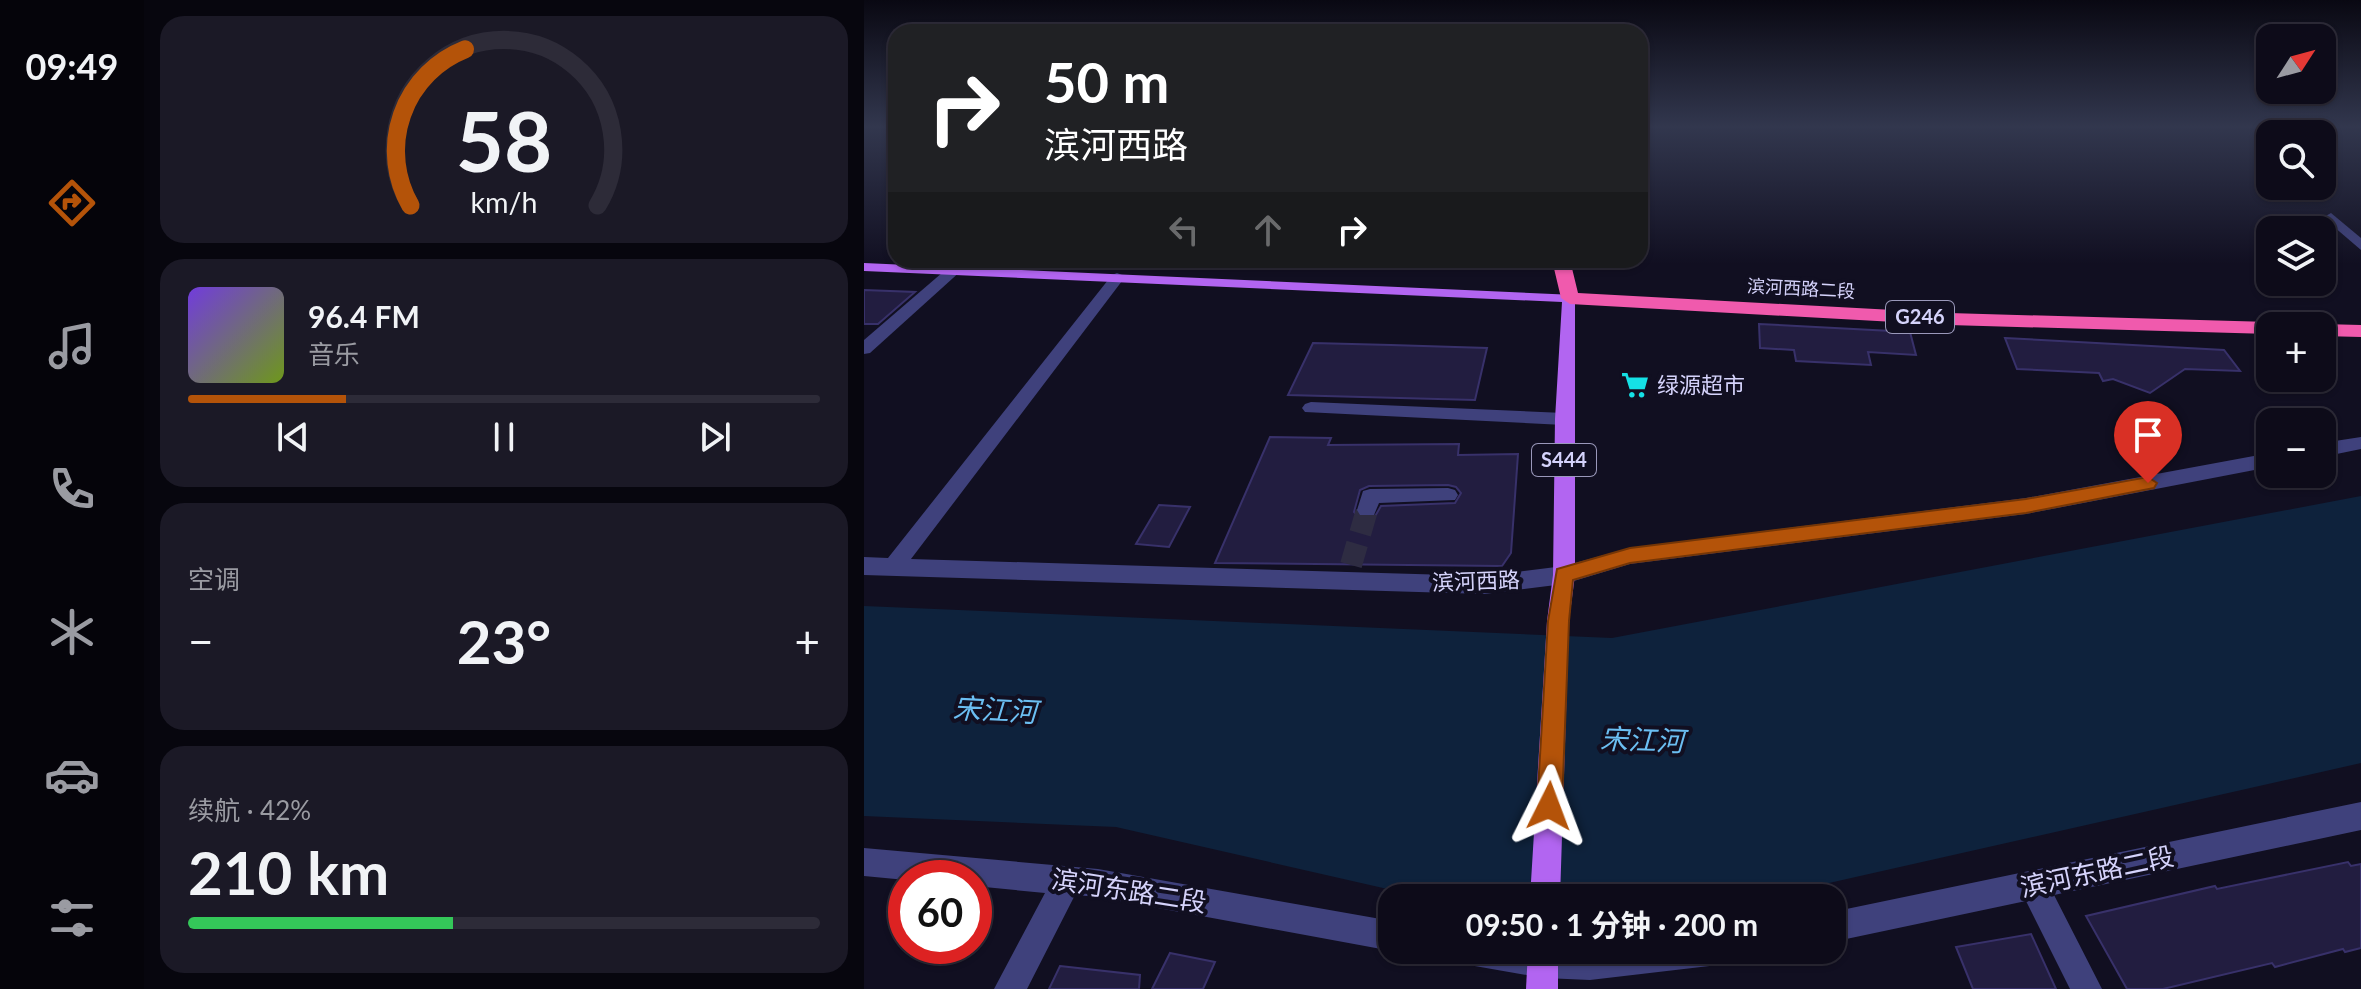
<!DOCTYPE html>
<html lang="zh">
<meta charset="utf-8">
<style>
:root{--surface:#0d0b19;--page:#1b1926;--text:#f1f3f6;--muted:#9a9ba2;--line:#2d2b38;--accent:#b45309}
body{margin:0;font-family:Lato,"Noto Sans SC",sans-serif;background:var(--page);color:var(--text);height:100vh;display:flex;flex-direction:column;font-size:30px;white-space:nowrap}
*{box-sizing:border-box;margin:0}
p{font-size:26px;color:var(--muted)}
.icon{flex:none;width:44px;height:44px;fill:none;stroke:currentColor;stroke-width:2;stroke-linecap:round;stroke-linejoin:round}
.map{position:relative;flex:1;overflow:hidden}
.side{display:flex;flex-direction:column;gap:16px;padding:16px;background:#07060e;width:720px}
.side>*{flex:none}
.hud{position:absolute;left:24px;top:24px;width:760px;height:244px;border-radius:24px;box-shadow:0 2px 6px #0004,0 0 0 2px var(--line);background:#202124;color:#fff;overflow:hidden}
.needle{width:52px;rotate:54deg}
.buttons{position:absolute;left:1392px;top:24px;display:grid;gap:16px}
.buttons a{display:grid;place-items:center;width:80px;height:80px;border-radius:16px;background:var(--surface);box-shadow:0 2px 6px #0004,0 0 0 2px var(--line);font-size:40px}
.speed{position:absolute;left:24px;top:860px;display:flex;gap:16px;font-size:40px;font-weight:700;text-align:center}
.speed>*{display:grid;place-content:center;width:104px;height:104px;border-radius:50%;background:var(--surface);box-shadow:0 2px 6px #0004,0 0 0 2px var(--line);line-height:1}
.speed .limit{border:12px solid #d22;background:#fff;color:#111}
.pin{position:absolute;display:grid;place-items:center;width:68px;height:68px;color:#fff;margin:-82px -34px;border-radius:50% 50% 50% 0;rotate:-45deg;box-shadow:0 0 8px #0007}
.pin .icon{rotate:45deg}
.me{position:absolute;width:88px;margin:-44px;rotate:3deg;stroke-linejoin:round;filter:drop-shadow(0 0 6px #0008)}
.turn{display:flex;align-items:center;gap:28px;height:168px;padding:0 24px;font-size:36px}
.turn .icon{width:104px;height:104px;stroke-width:2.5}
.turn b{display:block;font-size:56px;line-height:68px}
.lanes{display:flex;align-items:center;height:76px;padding:0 24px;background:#0003;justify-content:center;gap:40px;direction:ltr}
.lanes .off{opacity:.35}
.big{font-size:60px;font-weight:700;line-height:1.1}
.side .tile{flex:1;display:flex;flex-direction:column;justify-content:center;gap:12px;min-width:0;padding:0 28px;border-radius:24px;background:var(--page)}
.side .dial{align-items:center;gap:0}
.dial svg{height:208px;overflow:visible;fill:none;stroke:var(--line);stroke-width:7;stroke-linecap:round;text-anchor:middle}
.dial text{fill:var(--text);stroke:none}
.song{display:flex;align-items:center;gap:24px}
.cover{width:96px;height:96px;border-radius:12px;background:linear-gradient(135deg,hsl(260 70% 55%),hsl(80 70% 35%))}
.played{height:8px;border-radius:4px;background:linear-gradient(90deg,var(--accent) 25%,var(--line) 25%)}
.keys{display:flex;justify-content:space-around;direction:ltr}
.heat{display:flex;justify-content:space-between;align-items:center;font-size:44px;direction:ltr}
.charge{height:12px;border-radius:6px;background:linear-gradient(90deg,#34c759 42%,var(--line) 0)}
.trip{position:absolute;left:514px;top:884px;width:468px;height:80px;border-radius:24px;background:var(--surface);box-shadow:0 2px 6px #0004,0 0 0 2px var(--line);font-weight:700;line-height:80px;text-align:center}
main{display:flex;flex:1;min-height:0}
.menu{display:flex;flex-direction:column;width:144px;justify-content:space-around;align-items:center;background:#05040a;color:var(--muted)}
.menu .icon{width:56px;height:56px}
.menu .current{color:var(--accent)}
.menu b{font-size:36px;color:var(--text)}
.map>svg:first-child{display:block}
.water{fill:#0e223c}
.building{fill:#221d40;stroke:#38316a;stroke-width:2;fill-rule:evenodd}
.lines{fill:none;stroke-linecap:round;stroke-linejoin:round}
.minor-tunnel{stroke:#2e2c42;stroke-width:22;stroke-dasharray:22 11;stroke-linecap:butt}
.minor{fill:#3f417c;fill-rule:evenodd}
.major{fill:#b265f1;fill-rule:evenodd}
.highway{fill:#f05aad;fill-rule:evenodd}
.route{fill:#b45309;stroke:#753606;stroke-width:2}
.labels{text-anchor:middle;stroke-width:8;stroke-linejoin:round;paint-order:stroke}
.far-street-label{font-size:18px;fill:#d5d3fb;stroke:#110f21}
.shield{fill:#110f21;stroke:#9a98ba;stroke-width:2}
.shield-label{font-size:20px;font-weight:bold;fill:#d5d3fb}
.poi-label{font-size:22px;fill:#d5d3fb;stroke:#110f21;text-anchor:start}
.street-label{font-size:22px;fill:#d5d3fb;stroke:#110f21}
.near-street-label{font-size:26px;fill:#d5d3fb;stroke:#110f21}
.near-water-label{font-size:28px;font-style:italic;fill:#6bbef2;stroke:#110f21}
</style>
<main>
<nav class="menu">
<b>09:49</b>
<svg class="icon current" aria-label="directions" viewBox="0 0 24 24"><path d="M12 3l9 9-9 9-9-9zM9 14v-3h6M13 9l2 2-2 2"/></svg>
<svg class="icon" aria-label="music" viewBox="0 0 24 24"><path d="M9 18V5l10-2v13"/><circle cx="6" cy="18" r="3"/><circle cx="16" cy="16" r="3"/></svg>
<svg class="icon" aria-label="phone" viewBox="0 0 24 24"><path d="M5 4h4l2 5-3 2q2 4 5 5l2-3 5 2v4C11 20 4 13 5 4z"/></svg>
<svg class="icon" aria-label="climate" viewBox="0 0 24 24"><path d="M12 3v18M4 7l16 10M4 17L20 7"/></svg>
<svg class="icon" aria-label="car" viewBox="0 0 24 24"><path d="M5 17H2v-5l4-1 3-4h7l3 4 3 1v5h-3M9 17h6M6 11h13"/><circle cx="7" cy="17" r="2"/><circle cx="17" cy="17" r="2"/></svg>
<svg class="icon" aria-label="filters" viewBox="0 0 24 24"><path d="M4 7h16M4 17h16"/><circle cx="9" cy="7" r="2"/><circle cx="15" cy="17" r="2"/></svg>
</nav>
<section class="side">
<div class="tile dial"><svg viewBox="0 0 100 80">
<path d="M14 69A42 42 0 1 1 86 69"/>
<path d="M14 69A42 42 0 0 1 35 9" stroke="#b45309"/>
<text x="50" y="56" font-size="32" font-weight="700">58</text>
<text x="50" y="72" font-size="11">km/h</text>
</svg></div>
<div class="tile">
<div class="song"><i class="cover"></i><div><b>96.4 FM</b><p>音乐</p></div></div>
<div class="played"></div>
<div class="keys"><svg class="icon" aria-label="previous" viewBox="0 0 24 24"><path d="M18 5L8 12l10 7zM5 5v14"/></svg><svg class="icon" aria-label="pause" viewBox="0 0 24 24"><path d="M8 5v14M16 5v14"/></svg><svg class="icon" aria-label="next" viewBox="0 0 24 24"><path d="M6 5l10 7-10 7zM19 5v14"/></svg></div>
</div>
<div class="tile"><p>空调</p>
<div class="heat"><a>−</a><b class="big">23°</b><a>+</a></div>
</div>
<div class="tile"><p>续航 · 42%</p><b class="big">210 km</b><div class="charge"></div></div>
</section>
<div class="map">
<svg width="1497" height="989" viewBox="0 0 1497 989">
<rect width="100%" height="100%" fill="#110f21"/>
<path class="water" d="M1497,496V763L898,898H563L252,827L0,816V606L748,638Z"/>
<g class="building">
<path d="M0,290L51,292L14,324H0Z"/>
<path d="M895,324L1046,332L1052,355L1004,352L1007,365L932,361L930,350L896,348Z"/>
<path d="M1141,338L1360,350L1376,371L1321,369L1286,393L1249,379L1239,381L1235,373L1153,369Z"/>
<path d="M449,343L527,345L623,348L611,400L424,395Z"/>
<path d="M406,437L467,438L464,445L595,444L594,455L654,454L647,553L638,566L351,563ZM584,485L592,487L597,493L591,503L517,506L510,518H496L490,512L496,490L505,486Z"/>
<path d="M295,505L326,507L305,547L272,544Z"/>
<path d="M1484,862L1487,866L1497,864V948L1481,952L1479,949L1411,967L1408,963L1299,989H1263L1222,916L1351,886L1353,889Z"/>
<path d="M1167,934L1192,989H1109L1092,947Z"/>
<path d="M306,953L351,962L339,989H288Z"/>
<path d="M196,966L276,975L275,989H185Z"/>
</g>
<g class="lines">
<path class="minor-tunnel" d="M487,565L503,510"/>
<g class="minor">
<path d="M1467,213L1497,238V250L1462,220L1460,217Z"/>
<path d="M93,260H109L6,353L0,354V340Z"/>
<path d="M253,273L258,275V281L47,559L620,576L700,566L766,548L1162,498L1406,453V467L1162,514L766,564L700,584L620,594L0,575V557L24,558L248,275Z"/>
<path d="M447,402L700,413L709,419L700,425L441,412L438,408L441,404Z"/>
<path d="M1497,437V449L1458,457V443Z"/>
<path d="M584,488L591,490L594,495L591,500L515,503L510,515H496L493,510L499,491L506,489Z"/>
<path d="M1497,802V830L1190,895L1238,989H1206L1162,901L968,942V912Z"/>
<path d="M0,848L234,869L528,921V950H530L528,951L234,897L211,895L163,989H130L181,893L110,886V878L42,880L0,876Z"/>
<path d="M590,950H869L865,961L854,965L726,980L680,978L605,965L594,961Z"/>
</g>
<g class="major">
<path d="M0,263L711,295V575L705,621L696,898H666L683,621L689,575L691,419L698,302L0,271Z"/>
<path d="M664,950H694V989H662Z"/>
</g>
<g class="highway">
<path d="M688,260H706L714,293L1085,313L1406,322L1414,326H1406V334L1085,325L706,304L697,298Z"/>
<path d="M1458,324L1497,325V337L1458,336V326H1451Z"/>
</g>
</g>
<linearGradient id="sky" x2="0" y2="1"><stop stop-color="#090812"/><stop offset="0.48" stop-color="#32374e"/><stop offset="1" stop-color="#32374e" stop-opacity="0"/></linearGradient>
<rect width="1497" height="264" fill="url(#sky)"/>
<path class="route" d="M1284,477L1293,483L1290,488L1162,513L766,563L709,580L705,621L698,806L694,814L685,818L677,814L673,806L684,621L693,569L766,548L1162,499Z"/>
<defs>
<g id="supermarket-bare" transform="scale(2.16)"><path d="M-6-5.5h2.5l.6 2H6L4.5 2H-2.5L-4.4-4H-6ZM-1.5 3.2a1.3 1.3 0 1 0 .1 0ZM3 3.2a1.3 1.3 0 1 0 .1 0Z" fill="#15e1e6" stroke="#110f21" stroke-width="2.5" paint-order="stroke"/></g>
</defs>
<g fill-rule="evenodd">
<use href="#supermarket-bare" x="771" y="385"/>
</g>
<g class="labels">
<g class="far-street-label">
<text transform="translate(937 289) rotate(3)" y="6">滨河西路二段</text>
</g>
<g class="shield">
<rect x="1022" y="301" width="68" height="32" rx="6"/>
<rect x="668" y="444" width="64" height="32" rx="6"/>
</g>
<g class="shield-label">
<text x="1056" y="324">G246</text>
<text x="700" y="467">S444</text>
</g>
<g class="poi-label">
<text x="793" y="393">绿源超市</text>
</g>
<g class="street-label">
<text transform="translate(612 581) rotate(-2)" y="8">滨河西路</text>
</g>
<g class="near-street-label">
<text transform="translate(1233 872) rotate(-12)" y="9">滨河东路二段</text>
<text transform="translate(265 891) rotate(9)" y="9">滨河东路二段</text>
</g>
<g class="near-water-label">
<text transform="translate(131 710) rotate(3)" y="10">宋江河</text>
<text transform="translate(778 740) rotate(2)" y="10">宋江河</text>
</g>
</g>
</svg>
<div class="buttons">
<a><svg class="needle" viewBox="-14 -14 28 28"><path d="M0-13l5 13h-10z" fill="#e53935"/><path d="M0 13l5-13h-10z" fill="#9a9ba2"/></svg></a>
<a><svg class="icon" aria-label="search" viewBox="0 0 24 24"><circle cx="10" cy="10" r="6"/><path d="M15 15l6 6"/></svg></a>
<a><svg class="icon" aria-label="layers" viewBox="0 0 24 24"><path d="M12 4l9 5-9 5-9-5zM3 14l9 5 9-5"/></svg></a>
<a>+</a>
<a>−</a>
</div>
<div class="speed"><div class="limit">60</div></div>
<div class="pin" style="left:1284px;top:483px;background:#d93025"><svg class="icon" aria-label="arrive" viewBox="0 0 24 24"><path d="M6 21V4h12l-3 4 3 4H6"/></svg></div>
<svg class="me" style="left:685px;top:806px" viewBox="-20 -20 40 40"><path d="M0-17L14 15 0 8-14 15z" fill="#b45309" stroke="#fff" stroke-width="4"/></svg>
<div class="trip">09:50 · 1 分钟 · 200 m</div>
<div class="hud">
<div class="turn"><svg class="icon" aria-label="right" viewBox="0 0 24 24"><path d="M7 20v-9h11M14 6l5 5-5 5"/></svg><div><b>50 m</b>滨河西路</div></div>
<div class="lanes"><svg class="icon off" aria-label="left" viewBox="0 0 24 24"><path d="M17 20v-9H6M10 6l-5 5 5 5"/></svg><svg class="icon off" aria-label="ahead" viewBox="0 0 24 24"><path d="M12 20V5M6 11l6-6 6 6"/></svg><svg class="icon" aria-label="right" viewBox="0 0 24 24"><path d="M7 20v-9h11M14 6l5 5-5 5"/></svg></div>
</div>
</div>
</main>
